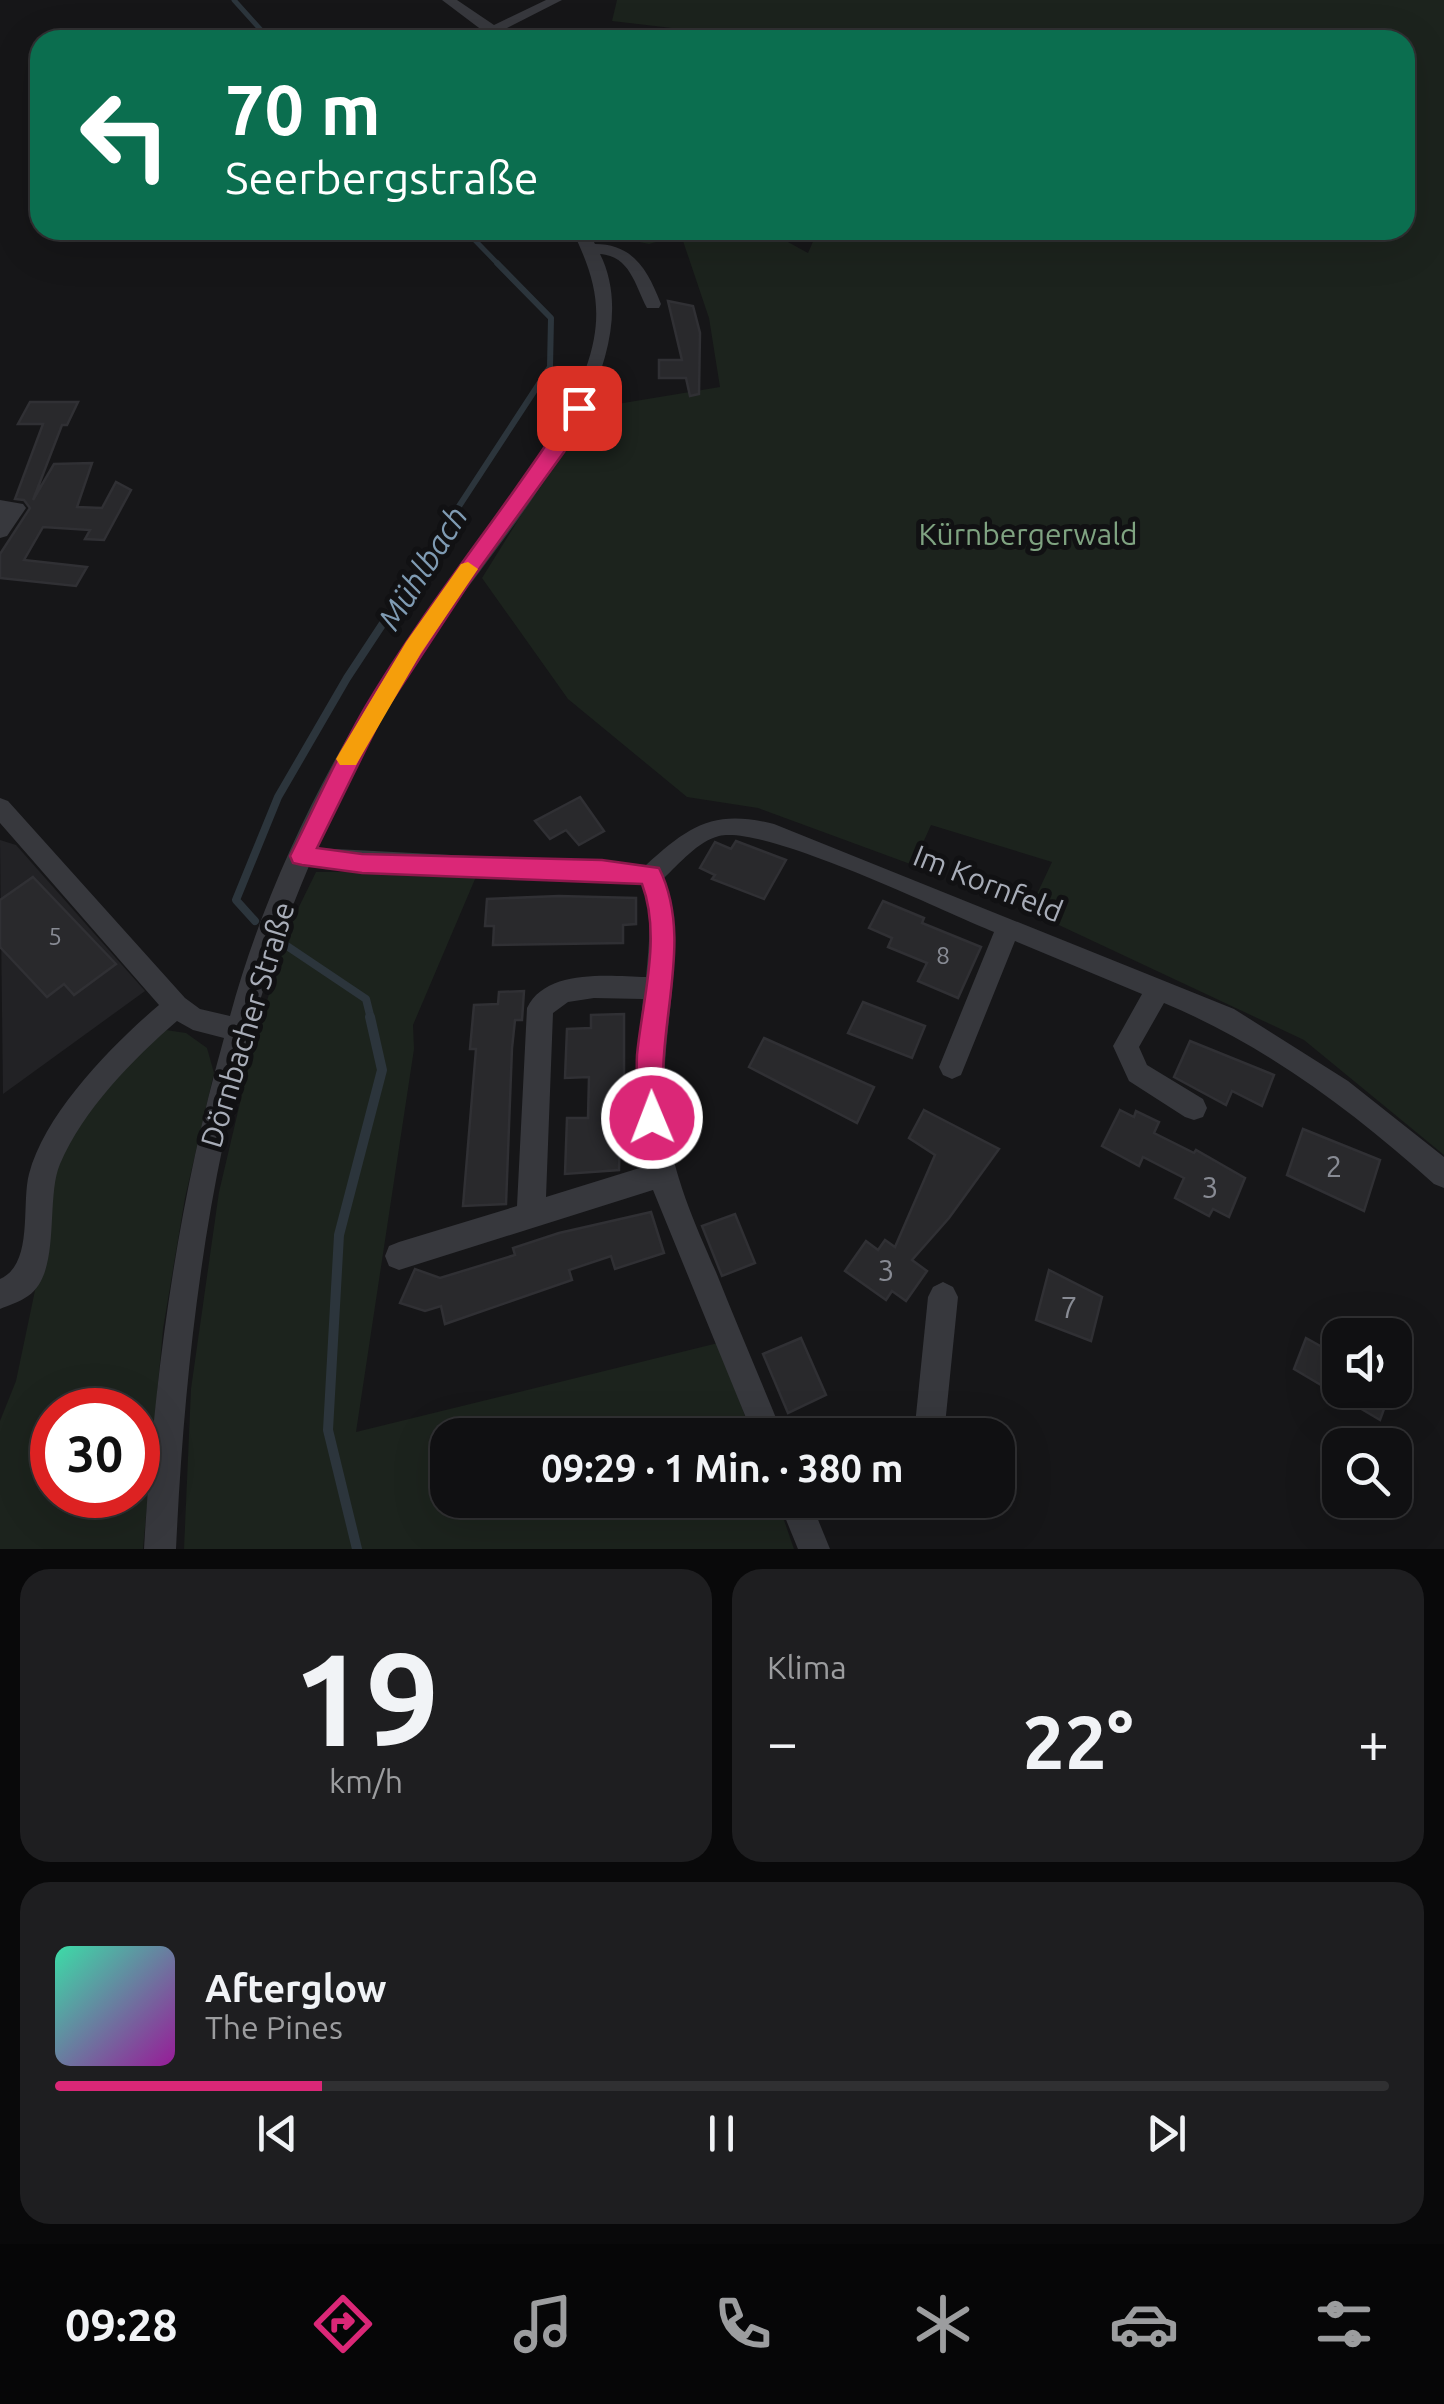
<!DOCTYPE html>
<html lang="de">
<meta charset="utf-8">
<style>
:root{--surface:#101012;--page:#1e1e20;--text:#f1f3f6;--muted:#9c9d9f;--line:#303032;--accent:#db2777}
body{margin:0;font-family:Ubuntu,sans-serif;background:var(--page);color:var(--text);height:100vh;display:flex;flex-direction:column;font-size:38px;white-space:nowrap}
*{box-sizing:border-box;margin:0}
p{font-size:32px;color:var(--muted)}
.icon{flex:none;width:55px;height:55px;fill:none;stroke:currentColor;stroke-width:2;stroke-linecap:round;stroke-linejoin:round}
.map{position:relative;height:1549px;overflow:hidden}
.drawer{display:flex;flex-direction:column;gap:20px;padding:20px;background:#09090a;flex:1}
.drawer>*{flex:none}
.hud{position:absolute;left:30px;top:30px;width:1385px;height:210px;border-radius:30px;box-shadow:0 10px 40px #0002,0 0 0 2px var(--line);background:#0b6e4f;color:#fff;overflow:hidden}
.controls{position:absolute;left:1322px;top:1318px;display:grid;gap:20px}
.controls a{display:grid;place-items:center;width:90px;height:90px;border-radius:20px;background:var(--surface);box-shadow:0 10px 40px #0002,0 0 0 2px var(--line);font-size:50px}
.speed{position:absolute;left:30px;top:1388px;display:flex;gap:20px;font-size:50px;font-weight:700;text-align:center}
.speed>*{display:grid;place-content:center;width:130px;height:130px;border-radius:50%;background:var(--surface);box-shadow:0 10px 40px #0002,0 0 0 2px var(--line);line-height:1}
.speed .limit{border:15px solid #d22;background:#fff;color:#111}
.pin{position:absolute;display:grid;place-items:center;width:85px;height:85px;color:#fff;margin:-42px;border-radius:20px;box-shadow:0 5px 15px #0006}
.me{position:absolute;width:110px;margin:-55px;rotate:359deg;stroke-linejoin:round;filter:drop-shadow(0 0 8px #0008)}
.turn{display:flex;align-items:center;gap:35px;height:210px;padding:0 30px;font-size:45px}
.turn .icon{width:130px;height:130px;stroke-width:2.5}
.turn b{display:block;font-size:70px;line-height:85px}
.big{font-size:75px;font-weight:600;line-height:1.1}
.drawer .tile{flex:1;display:flex;flex-direction:column;justify-content:center;gap:15px;min-width:0;padding:0 35px;border-radius:30px;background:var(--page)}
.drawer .dial{align-items:center;gap:0}
.dial b{font-size:130px;line-height:1}
.song{display:flex;align-items:center;gap:30px}
.cover{width:120px;height:120px;border-radius:15px;background:linear-gradient(135deg,hsl(160 70% 55%),hsl(300 70% 35%))}
.played{height:10px;border-radius:5px;background:linear-gradient(90deg,var(--accent) 20%,var(--line) 20%)}
.keys{display:flex;justify-content:space-around;direction:ltr}
.heat{display:flex;justify-content:space-between;align-items:center;font-size:55px;direction:ltr}
.drawer .tiles{flex:1;display:grid;gap:20px;grid-template-columns:1fr 1fr}
.tile:last-child{grid-column:span 2}
.trip{position:absolute;left:430px;top:1418px;width:585px;height:100px;border-radius:30px;background:var(--surface);box-shadow:0 10px 40px #0002,0 0 0 2px var(--line);font-weight:600;line-height:100px;text-align:center}
.dock{display:flex;height:160px;justify-content:space-around;align-items:center;background:#060607;color:var(--muted)}
.dock .icon{width:70px;height:70px}
.dock .on{color:var(--accent)}
.dock b{font-size:45px;color:var(--text)}
.map>svg:first-child{display:block}
.built{fill:#222225}
.green{fill:#1c231d;fill-rule:evenodd}
.lines{fill:none;stroke-linecap:round;stroke-linejoin:round}
.stream-far3{stroke:#2c353c;stroke-width:5}
.stream-far2{stroke:#2c353c;stroke-width:6}
.stream-far1{stroke:#2c353c;stroke-width:8}
.stream{stroke:#2c353c;stroke-width:10}
.building{fill:#29292c;stroke:#303034;stroke-width:2.5}
.minor{fill:#37383d;fill-rule:evenodd}
.route{fill:#db2777;stroke:#8e194d;stroke-width:2.5}
.slow{fill:#f59e0b}
.labels{text-anchor:middle;stroke-width:10;stroke-linejoin:round;paint-order:stroke}
.number-label{font-size:25px;fill:#888b94}
.park-label{font-size:30px;fill:#7fa381;stroke:#111113}
.street-label{font-size:30px;fill:#a8adb8;stroke:#111113}
.near-number-label{font-size:30px;fill:#888b94}
.water-label{font-size:32px;font-style:italic;fill:#7f9bb3;stroke:#111113}
</style>
<div class="map">
<svg width="1444" height="1549" viewBox="0 0 1444 1549">
<rect width="100%" height="100%" fill="#161618"/>
<path class="built" d="M0,840L16,845L145,991L3,1094Z"/>
<g class="green">
<path d="M617,0H1444V1155L1304,1040L1029,911L1052,862L931,825L913,865L758,808L687,797L568,699L482,578L587,409L720,387L709,318L681,235L649,244L629,240L605,241L595,230H766L808,253L818,230H1405V40H774L612,21Z"/>
<path d="M316,872H478L413,1025L414,1049L356,1432L718,1343L752,1435H448V1500H777L794,1549H184L191,1389L219,1192L256,1035L293,919Z"/>
<path d="M166,1030L186,1033L207,1048L214,1073L185,1198L163,1329L143,1549H0V1421L16,1381L46,1238L48,1175L85,1115L146,1039ZM52,1410H138V1495H52Z"/>
</g>
<g class="lines">
<g class="stream-far3">
<path d="M234,0L270,40"/>
<path d="M465,230L499,265"/>
</g>
<path class="stream-far2" d="M399,598L550,367L551,318L497,263"/>
<g class="stream-far1">
<path d="M255,921L236,900L278,797L347,678L401,596"/>
<path d="M284,944L366,999L371,1019"/>
</g>
<path class="stream" d="M357,1549L328,1430L339,1235L382,1070L370,1017"/>
</g>
<g class="building">
<path d="M668,301L693,306L700,333L699,394L690,396L686,378H659V360H682Z"/>
<path d="M30,402H78L67,425H62L33,500L54,464L92,463L77,507L102,508L116,482L131,490L104,540L85,539L90,530L43,527L24,560L87,567L76,586L0,578V554L30,508L24,500L15,499L43,424H18Z"/>
<path d="M580,797L604,831L579,845L566,830L550,839L535,821Z"/>
<path d="M736,841L786,860L764,899L712,879L715,875L700,868L715,842L731,849Z"/>
<path d="M33,877L116,964L74,995L64,984L47,997L0,947V900Z"/>
<path d="M559,896L636,898V924L623,925V943L493,945L494,926H485L487,899Z"/>
<path d="M883,901L924,918L922,923L981,947L958,998L918,981L927,963L888,947L892,938L869,928Z"/>
<path d="M524,991L522,1020H515L512,1048L506,1204L463,1206L476,1049H470L474,1005L498,1004L499,992Z"/>
<path d="M863,1002L925,1026L912,1058L848,1033Z"/>
<path d="M624,1014V1128H620L619,1170L565,1174L567,1118H588L589,1077L565,1078L567,1029L591,1028V1015Z"/>
<path d="M764,1038L874,1087L857,1123L749,1067Z"/>
<path d="M1190,1041L1274,1075L1262,1106L1232,1091L1226,1105L1174,1077Z"/>
<path d="M924,1110L999,1149L949,1218L912,1260L927,1271L906,1301L892,1291L886,1300L845,1271L866,1241L878,1250L885,1240L895,1247L935,1155L909,1138Z"/>
<path d="M1120,1110L1134,1117L1136,1111L1159,1122L1154,1133L1194,1153L1196,1150L1245,1178L1229,1217L1213,1209L1209,1216L1175,1198L1184,1178L1143,1157L1139,1166L1102,1146Z"/>
<path d="M1303,1129L1380,1160L1364,1211L1287,1175Z"/>
<path d="M651,1212L664,1253L615,1269L611,1256L569,1270L572,1280L445,1324L441,1306L425,1311L400,1303L415,1269L440,1278L515,1255L513,1248L559,1233Z"/>
<path d="M735,1214L755,1263L722,1276L702,1226Z"/>
<path d="M1049,1270L1102,1297L1091,1341L1036,1320Z"/>
<path d="M801,1338L826,1395L788,1413L763,1354Z"/>
<path d="M1306,1338L1340,1357V1390H1391L1380,1420L1294,1369Z"/>
</g>
<g class="lines">
<g class="minor">
<path d="M442,0H457L494,25L546,0H562L501,31L510,40H495Z"/>
<path d="M572,230H588L595,244C634,244 648,271 661,304L659,308H647C635,285 630,256 600,254C659,372 487,552 425,647C383,711 346,778 316,848L646,865C690,825 714,809 774,824L1234,1009L1348,1081L1444,1157V1188L1434,1184C1353,1111 1265,1045 1164,1003L1139,1047L1147,1065L1203,1099L1207,1108L1203,1117L1194,1120L1185,1117L1129,1081L1113,1046L1142,994L1015,941L961,1075L952,1079L943,1075L939,1067L994,932C942,911 766,825 719,836C698,841 679,864 664,878C691,952 656,1041 666,1120C673,1175 694,1222 716,1272C738,1327 761,1381 783,1435H753L653,1190L399,1270L389,1266L385,1256L389,1246L399,1242L517,1206L527,1008C546,968 610,976 646,977C649,944 653,915 642,884L309,866C217,1082 187,1317 176,1549H144C154,1375 177,1206 224,1038L193,1030L177,1021C133,1059 83,1110 60,1164C45,1199 62,1273 28,1296C20,1302 9,1305 0,1309V1279C34,1264 21,1205 29,1174C45,1113 112,1045 159,1005L0,823V798L8,801L185,998L200,1009L230,1016C268,876 338,741 420,621C477,539 552,463 586,368C605,314 596,279 572,230ZM594,998L643,999C637,1056 637,1109 646,1166L546,1197L553,1013L568,1002Z"/>
<path d="M0,500L23,504L26,508L7,536L0,538Z"/>
<path d="M943,1282L953,1287L958,1297L944,1435H914L928,1297L933,1287Z"/>
<path d="M778,1500H810L830,1549H798Z"/>
</g>
</g>
<path class="route" d="M579,403L588,408L564,452L469,583L383,714L317,848L362,854L602,860L659,868C688,926 668,993 664,1055C662,1076 664,1097 665,1118L661,1127L652,1131L642,1127L638,1118C638,1097 636,1076 637,1055C642,1001 662,937 642,884L362,873L302,865L293,863L290,856C315,806 338,754 366,706C428,601 508,507 573,404Z"/>
<path class="slow" d="M468,562L478,569L421,653L356,765H340L336,759L340,752L406,642L461,564Z"/>
<g class="labels">
<g class="number-label">
<text x="55" y="945">5</text>
<text x="943" y="964">8</text>
</g>
<g class="park-label">
<text x="1028" y="545">Kürnbergerwald</text>
</g>
<g class="street-label">
<text transform="translate(988 884) rotate(22)" y="10">Im Kornfeld</text>
<text transform="translate(248 1025) rotate(-73)" y="10">Dörnbacher Straße</text>
</g>
<g class="near-number-label">
<text x="1334" y="1177">2</text>
<text x="1210" y="1198">3</text>
<text x="886" y="1281">3</text>
<text x="1069" y="1318">7</text>
</g>
<g class="water-label">
<text transform="translate(423 568) rotate(-58)" y="11">Mühlbach</text>
</g>
</g>
</svg>
<div class="controls">
<a><svg class="icon" aria-label="sound" viewBox="0 0 24 24"><path d="M4 9h4l5-4v14l-5-4H4zM17 9q2 3 0 6"/></svg></a>
<a><svg class="icon" aria-label="search" viewBox="0 0 24 24"><circle cx="10" cy="10" r="6"/><path d="M15 15l6 6"/></svg></a>
</div>
<div class="speed"><div class="limit">30</div></div>
<div class="pin" style="left:579px;top:408px;background:#d93025"><svg class="icon" aria-label="arrive" viewBox="0 0 24 24"><path d="M6 21V4h12l-3 4 3 4H6"/></svg></div>
<svg class="me" style="left:652px;top:1118px" viewBox="-20 -20 40 40"><circle r="17" fill="#db2777" stroke="#fff" stroke-width="3"/><path d="M0-11L8 9 0 5-8 9z" fill="#fff"/></svg>
<div class="trip">09:29 · 1 Min. · 380 m</div>
<div class="hud">
<div class="turn"><svg class="icon" aria-label="left" viewBox="0 0 24 24"><path d="M17 20v-9H6M10 6l-5 5 5 5"/></svg><div><b>70 m</b>Seerbergstraße</div></div>
</div>
</div>
<section class="drawer">
<div class="tiles">
<div class="tile dial"><b>19</b><p>km/h</p></div>
<div class="tile"><p>Klima</p>
<div class="heat"><a>−</a><b class="big">22°</b><a>+</a></div>
</div>
<div class="tile">
<div class="song"><i class="cover"></i><div><b>Afterglow</b><p>The Pines</p></div></div>
<div class="played"></div>
<div class="keys"><svg class="icon" aria-label="previous" viewBox="0 0 24 24"><path d="M18 5L8 12l10 7zM5 5v14"/></svg><svg class="icon" aria-label="pause" viewBox="0 0 24 24"><path d="M8 5v14M16 5v14"/></svg><svg class="icon" aria-label="next" viewBox="0 0 24 24"><path d="M6 5l10 7-10 7zM19 5v14"/></svg></div>
</div>
</div>
</section>
<nav class="dock">
<b>09:28</b>
<svg class="icon on" aria-label="directions" viewBox="0 0 24 24"><path d="M12 3l9 9-9 9-9-9zM9 14v-3h6M13 9l2 2-2 2"/></svg>
<svg class="icon" aria-label="music" viewBox="0 0 24 24"><path d="M9 18V5l10-2v13"/><circle cx="6" cy="18" r="3"/><circle cx="16" cy="16" r="3"/></svg>
<svg class="icon" aria-label="phone" viewBox="0 0 24 24"><path d="M5 4h4l2 5-3 2q2 4 5 5l2-3 5 2v4C11 20 4 13 5 4z"/></svg>
<svg class="icon" aria-label="climate" viewBox="0 0 24 24"><path d="M12 3v18M4 7l16 10M4 17L20 7"/></svg>
<svg class="icon" aria-label="car" viewBox="0 0 24 24"><path d="M5 17H2v-5l4-1 3-4h7l3 4 3 1v5h-3M9 17h6M6 11h13"/><circle cx="7" cy="17" r="2"/><circle cx="17" cy="17" r="2"/></svg>
<svg class="icon" aria-label="filters" viewBox="0 0 24 24"><path d="M4 7h16M4 17h16"/><circle cx="9" cy="7" r="2"/><circle cx="15" cy="17" r="2"/></svg>
</nav>
